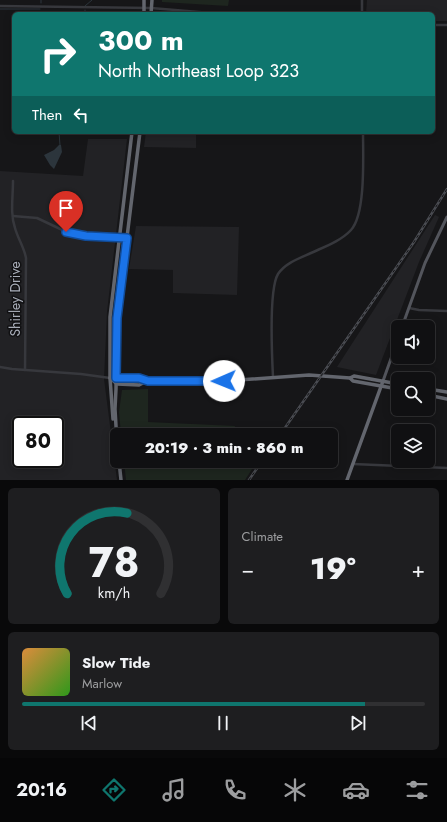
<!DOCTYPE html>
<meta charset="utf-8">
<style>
:root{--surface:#101012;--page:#1e1e20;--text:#f1f3f6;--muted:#9c9d9f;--line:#303032;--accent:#0f766e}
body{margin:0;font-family:Jost,sans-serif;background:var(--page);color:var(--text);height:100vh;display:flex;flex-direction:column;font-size:15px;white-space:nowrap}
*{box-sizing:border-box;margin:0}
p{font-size:13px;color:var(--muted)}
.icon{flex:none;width:22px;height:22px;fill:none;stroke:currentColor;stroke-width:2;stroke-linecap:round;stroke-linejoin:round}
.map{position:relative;height:480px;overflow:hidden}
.drawer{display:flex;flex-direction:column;gap:8px;padding:8px;background:#09090a;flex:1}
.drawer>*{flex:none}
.hud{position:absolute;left:12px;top:12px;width:423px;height:122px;border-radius:6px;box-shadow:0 2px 10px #0003,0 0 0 1px var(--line);background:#0f766e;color:#fff;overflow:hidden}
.controls{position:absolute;left:391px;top:320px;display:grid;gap:8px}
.controls a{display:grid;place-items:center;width:44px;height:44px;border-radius:6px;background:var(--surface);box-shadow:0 2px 10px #0003,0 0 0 1px var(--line);font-size:20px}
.speed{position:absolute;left:12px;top:416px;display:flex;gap:8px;font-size:20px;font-weight:700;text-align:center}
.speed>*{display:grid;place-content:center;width:52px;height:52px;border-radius:50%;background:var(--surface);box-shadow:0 2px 10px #0003,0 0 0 1px var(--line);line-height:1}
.speed .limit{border:2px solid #111;border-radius:6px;background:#fff;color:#111}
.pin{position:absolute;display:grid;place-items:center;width:34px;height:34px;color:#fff;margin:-41px -17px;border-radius:50% 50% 50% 0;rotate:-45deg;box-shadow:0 0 4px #0007}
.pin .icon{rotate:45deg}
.me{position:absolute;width:44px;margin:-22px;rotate:269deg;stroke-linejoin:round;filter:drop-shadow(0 0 3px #0008)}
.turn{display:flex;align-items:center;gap:14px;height:84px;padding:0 20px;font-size:18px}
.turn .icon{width:52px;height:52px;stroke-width:2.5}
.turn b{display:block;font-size:28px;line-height:34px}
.then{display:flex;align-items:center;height:38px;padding:0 20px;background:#0003;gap:8px;font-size:15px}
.big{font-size:30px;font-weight:800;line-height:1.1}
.drawer .card{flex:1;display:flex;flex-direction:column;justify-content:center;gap:6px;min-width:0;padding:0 14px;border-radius:6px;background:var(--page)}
.drawer .dial{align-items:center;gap:0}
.dial svg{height:104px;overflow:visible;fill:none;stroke:var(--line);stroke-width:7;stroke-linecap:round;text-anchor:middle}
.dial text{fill:var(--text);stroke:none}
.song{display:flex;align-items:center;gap:12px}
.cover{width:48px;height:48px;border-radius:6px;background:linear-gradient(135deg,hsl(30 70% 55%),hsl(110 70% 35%))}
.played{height:4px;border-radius:2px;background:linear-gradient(90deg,var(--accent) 85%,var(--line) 85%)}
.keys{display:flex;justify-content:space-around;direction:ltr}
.heat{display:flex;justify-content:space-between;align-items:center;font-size:22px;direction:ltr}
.drawer .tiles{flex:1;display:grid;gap:8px;grid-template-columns:1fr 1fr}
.card:last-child{grid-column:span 2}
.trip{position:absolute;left:110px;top:428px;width:228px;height:40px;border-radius:6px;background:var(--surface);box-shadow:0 2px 10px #0003,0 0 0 1px var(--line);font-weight:800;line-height:40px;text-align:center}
.tab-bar{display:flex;height:64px;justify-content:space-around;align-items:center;background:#060607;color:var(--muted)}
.tab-bar .icon{width:28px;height:28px}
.tab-bar .selected{color:var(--accent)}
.tab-bar b{font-size:18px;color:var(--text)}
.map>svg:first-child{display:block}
.built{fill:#222225;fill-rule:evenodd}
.green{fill:#1e261f}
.water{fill:#2c353c}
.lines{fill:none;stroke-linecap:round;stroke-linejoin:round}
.stream{stroke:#2c353c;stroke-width:1}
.minor{stroke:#37383d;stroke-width:2.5}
.major{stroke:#53555c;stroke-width:3}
.highway{stroke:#63666e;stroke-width:3.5}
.rail-casing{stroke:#4a4c52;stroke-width:2.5}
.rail{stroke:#111113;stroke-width:1;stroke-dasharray:3;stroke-linecap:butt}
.route-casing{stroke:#114b97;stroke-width:10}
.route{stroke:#1a73e8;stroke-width:7}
.labels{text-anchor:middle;stroke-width:3;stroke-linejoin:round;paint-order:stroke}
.street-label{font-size:14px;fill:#a8adb8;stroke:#111113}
</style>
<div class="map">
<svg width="447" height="480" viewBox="0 0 447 480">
<rect width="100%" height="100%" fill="#161618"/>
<g class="built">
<path d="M367,0H447V21H433V14H366Z"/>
<path d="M90,12L136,13V14H90Z"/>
<path d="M146,132H196V148L144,147Z"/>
<path d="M88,139H127L107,312L104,379L117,480H0V171L83,176ZM21,425H55V459H21Z"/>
<path d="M435,215L439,217L419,262L376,375L337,367Z"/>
<path d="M136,226L239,227L237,295L173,293V270L129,269Z"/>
</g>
<g class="green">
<path d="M162,0H229L228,6L162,2Z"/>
<path d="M148,389V422L235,426L234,435H121L119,412L122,390Z"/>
<path d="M124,461H237L252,469L245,480H126Z"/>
</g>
<path class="water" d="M59,145H61L62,152L54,169L50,165L44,155L54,150Z"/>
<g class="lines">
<g class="stream">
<path d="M41,3V0"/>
<path d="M85,6L92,0"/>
<path d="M0,9H40"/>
<path d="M85,10V14"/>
<path d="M59,132L60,145"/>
</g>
<g class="minor">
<path d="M0,6L151,8L223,14"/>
<path d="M362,14V0"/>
<path d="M433,25H447"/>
<path d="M13,181C13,197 10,214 15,228C18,239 24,247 26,258L25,370"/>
<path d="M13,216L37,218L73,235L92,237H127"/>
<path d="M409,308L419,310L447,311"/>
<path d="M0,367L12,369L81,374L110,378"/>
<path d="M273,377C272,357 269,289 278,274C285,263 300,258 311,253C324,247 341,241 351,230C366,214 363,155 363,132"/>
<path d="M353,464L447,468"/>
</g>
<g class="major">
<path d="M402,327L425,263L447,217"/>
<path d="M383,381L398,339"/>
</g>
<g class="highway">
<path d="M144,14V0"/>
<path d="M151,14L152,0"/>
<path d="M110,378H139L148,381H225L309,375L350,378L354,376L398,384"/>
<path d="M110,378L117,384L139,385L147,381"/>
<path d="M350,378L353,381L398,389"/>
<path d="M428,389L447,392"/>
<path d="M428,395L447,399"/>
<path d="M113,419L110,378V317L132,132"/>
<path d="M117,443L115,409L116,389L117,318L140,132"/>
<path d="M119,461L121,480"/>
<path d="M347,480L383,381"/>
</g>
<g class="rail-casing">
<g id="rail">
<path d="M280,435L414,242L447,189"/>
<path d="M249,480L262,461"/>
</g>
</g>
<use href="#rail" class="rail"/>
</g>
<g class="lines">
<g class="route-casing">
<path id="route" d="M66,232L86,236L127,238L117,318L116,378H139L148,381H224"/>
</g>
<use href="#route" class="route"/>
</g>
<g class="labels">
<g class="street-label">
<text transform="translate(15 299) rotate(-90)" y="5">Shirley Drive</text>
</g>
</g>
</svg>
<div class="controls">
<a><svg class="icon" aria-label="sound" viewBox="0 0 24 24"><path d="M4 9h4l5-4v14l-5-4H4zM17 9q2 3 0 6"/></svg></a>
<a><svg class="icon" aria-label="search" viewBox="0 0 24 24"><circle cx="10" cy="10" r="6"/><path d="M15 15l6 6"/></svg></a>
<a><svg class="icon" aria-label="layers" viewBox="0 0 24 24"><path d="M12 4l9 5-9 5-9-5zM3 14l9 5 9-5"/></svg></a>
</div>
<div class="speed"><div class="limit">80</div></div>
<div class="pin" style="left:66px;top:232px;background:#d93025"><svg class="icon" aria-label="arrive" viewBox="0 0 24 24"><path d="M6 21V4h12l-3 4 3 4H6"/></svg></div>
<svg class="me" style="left:224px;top:381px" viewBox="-20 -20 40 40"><circle r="19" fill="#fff"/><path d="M0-13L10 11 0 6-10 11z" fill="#1a73e8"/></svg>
<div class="trip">20:19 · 3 min · 860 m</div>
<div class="hud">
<div class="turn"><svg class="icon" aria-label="right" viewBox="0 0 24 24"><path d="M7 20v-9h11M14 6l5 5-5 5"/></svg><div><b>300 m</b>North Northeast Loop 323</div></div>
<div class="then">Then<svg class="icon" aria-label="left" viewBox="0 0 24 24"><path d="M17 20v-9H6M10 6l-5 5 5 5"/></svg></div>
</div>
</div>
<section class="drawer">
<div class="tiles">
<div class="card dial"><svg viewBox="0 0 100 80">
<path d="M14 69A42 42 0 1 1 86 69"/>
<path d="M14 69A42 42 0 0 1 60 7" stroke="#0f766e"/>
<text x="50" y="56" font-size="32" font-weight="700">78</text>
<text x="50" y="72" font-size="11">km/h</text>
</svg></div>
<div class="card"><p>Climate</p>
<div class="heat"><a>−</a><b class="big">19°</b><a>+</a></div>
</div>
<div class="card">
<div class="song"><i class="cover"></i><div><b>Slow Tide</b><p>Marlow</p></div></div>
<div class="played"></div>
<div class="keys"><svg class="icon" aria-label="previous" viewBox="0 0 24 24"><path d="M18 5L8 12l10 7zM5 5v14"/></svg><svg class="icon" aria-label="pause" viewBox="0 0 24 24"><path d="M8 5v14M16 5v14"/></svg><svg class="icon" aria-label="next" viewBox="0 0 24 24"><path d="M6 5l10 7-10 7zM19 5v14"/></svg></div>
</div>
</div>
</section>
<nav class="tab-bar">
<b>20:16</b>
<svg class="icon selected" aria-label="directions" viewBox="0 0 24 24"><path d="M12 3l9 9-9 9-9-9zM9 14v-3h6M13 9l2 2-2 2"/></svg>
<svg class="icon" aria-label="music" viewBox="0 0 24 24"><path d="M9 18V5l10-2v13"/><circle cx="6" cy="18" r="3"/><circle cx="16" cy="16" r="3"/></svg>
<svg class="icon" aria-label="phone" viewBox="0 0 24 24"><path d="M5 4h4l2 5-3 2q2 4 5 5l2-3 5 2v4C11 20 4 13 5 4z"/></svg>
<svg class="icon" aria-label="climate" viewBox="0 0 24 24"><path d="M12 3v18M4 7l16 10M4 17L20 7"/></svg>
<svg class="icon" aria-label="car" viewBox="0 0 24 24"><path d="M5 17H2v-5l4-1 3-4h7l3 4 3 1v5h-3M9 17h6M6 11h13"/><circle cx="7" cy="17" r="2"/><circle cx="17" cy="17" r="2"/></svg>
<svg class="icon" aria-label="filters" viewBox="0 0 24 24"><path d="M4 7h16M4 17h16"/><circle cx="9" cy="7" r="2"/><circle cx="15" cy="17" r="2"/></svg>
</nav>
